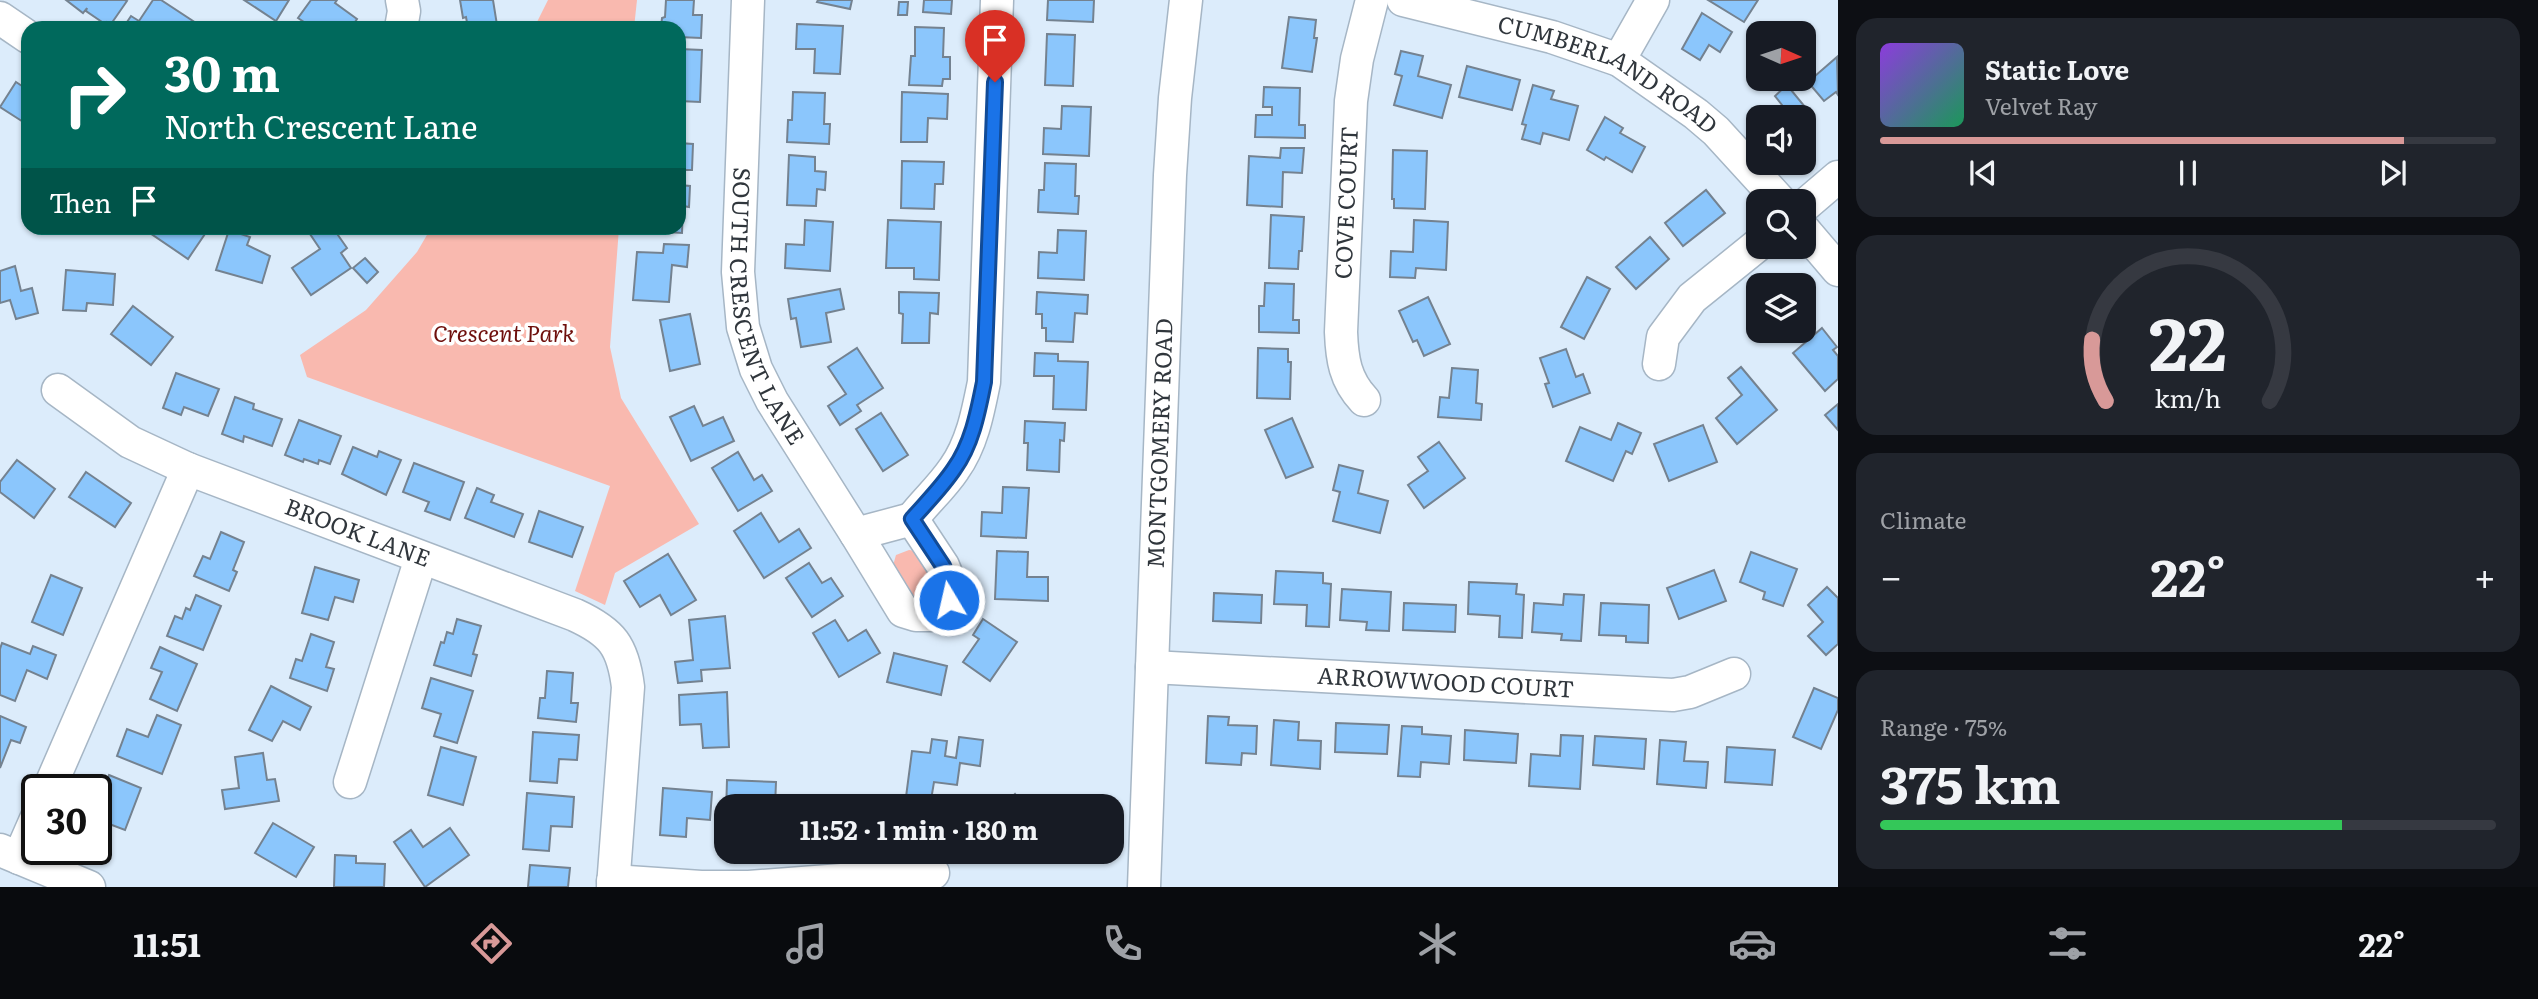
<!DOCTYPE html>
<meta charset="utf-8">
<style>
:root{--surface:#171b24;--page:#20242c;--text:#f1f3f6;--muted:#9ea1a6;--line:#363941;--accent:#d89998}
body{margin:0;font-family:Literata,serif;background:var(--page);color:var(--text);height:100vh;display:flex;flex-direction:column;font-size:26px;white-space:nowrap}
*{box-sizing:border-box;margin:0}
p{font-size:23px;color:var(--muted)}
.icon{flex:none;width:38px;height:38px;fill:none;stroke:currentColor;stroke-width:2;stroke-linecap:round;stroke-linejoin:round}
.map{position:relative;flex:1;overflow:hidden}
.panel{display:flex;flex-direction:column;gap:18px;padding:18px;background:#0d0f14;width:700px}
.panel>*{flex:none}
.guide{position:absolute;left:21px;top:21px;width:665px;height:214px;border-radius:21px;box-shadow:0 2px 5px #0004;background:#00695c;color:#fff;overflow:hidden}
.needle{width:46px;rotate:93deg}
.tools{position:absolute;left:1746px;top:21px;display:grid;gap:14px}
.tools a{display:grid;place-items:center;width:70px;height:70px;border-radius:14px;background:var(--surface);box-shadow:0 2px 5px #0004;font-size:35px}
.speed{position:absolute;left:21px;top:774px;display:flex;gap:14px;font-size:35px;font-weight:700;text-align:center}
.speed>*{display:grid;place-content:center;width:91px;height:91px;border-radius:50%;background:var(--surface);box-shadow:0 2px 5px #0004;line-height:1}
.speed .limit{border:4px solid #111;border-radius:10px;background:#fff;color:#111}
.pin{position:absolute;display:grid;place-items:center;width:60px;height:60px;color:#fff;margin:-72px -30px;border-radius:50% 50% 50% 0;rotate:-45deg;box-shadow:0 0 7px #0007}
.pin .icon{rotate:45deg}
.me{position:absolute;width:77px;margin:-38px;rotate:351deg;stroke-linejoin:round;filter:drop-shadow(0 0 5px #0008)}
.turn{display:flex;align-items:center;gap:24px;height:147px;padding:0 28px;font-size:32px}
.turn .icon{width:91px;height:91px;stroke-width:2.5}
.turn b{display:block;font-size:49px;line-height:60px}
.then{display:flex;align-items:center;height:66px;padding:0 28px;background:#0003;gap:14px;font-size:26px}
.big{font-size:52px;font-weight:700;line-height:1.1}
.panel .card{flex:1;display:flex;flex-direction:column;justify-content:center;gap:10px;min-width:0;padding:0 24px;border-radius:21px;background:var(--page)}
.panel .dial{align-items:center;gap:0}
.dial svg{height:182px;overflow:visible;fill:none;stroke:var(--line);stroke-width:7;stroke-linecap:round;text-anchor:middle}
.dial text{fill:var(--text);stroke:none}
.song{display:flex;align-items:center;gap:21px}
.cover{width:84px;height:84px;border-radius:10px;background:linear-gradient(135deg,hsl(270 70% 55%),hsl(150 70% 35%))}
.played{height:7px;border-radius:4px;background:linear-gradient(90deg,var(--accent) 85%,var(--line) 85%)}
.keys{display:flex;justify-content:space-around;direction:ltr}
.heat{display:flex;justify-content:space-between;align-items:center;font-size:38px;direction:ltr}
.charge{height:10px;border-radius:5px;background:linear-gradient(90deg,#34c759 75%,var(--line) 0)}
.trip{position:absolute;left:714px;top:794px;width:410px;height:70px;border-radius:21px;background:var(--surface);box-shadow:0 2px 5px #0004;font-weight:700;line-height:70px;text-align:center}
.dock{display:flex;height:112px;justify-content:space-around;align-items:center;background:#090b0e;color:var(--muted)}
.dock .icon{width:49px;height:49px}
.dock .current{color:var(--accent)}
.dock b{font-size:32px;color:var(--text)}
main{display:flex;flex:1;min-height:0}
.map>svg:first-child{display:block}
.green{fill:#f9b9af}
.building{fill:#8bc6fc;stroke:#748290;stroke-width:2}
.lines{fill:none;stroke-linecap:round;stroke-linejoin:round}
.minor-casing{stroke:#a6b6c5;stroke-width:35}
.minor{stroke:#fff;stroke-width:32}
.route-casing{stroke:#114b97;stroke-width:18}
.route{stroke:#1a73e8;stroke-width:12}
.labels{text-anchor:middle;stroke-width:7;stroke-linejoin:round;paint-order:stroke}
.street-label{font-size:23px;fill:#30363c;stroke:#fff}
.park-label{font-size:23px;font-style:italic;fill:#6e0f0c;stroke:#fff}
</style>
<main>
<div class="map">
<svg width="1838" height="887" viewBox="0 0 1838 887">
<rect width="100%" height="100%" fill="#dcecfb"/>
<g class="green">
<path d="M548,0H637L634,28H534Z"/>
<path d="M431,228H619L610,347L621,398L699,524L615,573L605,605L575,591L610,486L307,377L300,355L366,310L417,252Z"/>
<path d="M909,550L916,551L938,581L932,599L913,600L892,569L896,555Z"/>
</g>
<g class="building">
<path d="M66,0H125L127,1L111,24L107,22L105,24L86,11L87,8L83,13Z"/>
<path d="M153,0H161L196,23L192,28H123L131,16L139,21Z"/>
<path d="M244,0H289L276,21Z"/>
<path d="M311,0H337L335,3L357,19L351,28H313L298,18Z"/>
<path d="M460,0H493L497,25L468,28L466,17L463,18Z"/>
<path d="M666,0H694L693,15H702L701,38L679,37V28H661L662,18L665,17Z"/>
<path d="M818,0H852L850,9L817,2Z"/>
<path d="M924,0H952L951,14L923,12Z"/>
<path d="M1048,0H1094L1093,22L1047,20Z"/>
<path d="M1708,0H1758L1744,22Z"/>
<path d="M899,2H908L907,15H898Z"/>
<path d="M1702,13L1732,32L1720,52L1709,45L1700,60L1682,49Z"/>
<path d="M1289,17L1316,20L1314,38H1317L1312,72L1282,68Z"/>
<path d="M797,24L843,26L840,74L814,73L815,49H796Z"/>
<path d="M915,27L944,28L943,57H950V79H943L942,86L909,85L911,56H915Z"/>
<path d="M1047,34L1075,35L1073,86L1045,85Z"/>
<path d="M679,49L702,50L700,102L679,101Z"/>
<path d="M1401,51L1423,56L1418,76L1451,85L1442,118L1394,105L1402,76L1395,74Z"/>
<path d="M1837,57L1838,95L1836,92L1824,101L1808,82Z"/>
<path d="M1467,66L1520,80L1512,110L1459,97Z"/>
<path d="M16,82L28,90V125L0,107Z"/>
<path d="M1533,85L1554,91L1551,99L1578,106L1569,140L1543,133L1540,144L1522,139L1526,125L1522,124Z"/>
<path d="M1787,85L1810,113L1804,118L1767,117L1782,105L1775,96Z"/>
<path d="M1264,87L1300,88L1299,125H1305V138L1255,137L1256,115H1272V107H1263Z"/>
<path d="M793,92L825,93L824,124H830L829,144L787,142L788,120H792Z"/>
<path d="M902,92L948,94L947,119L928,118L927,142H901Z"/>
<path d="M1062,106L1091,107L1089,156L1043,154L1044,128L1061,129Z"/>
<path d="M1605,117L1623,128L1620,133L1645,147L1632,172L1606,157L1604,160L1587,150Z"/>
<path d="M679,143L693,144L692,170H679Z"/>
<path d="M1281,148H1304L1302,173L1283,172L1282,207L1247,205L1249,156L1280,158Z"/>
<path d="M1393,150L1427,151L1425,209L1394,208V199H1392Z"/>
<path d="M789,155L815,157V171L826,172L825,190L817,189L816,206L787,205Z"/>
<path d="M902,161L944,162L943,184H935L934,209L901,208Z"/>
<path d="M1045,163L1076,164L1075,196H1079L1078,214L1038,212L1039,190H1044Z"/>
<path d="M679,185L690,186L689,207L683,206L682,233L651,231V228H679Z"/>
<path d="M1706,190L1725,213L1683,246L1665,223Z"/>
<path d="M1271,215L1304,217L1302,251H1299L1298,269L1269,268Z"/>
<path d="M805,220L833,222L830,271L785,268L786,244L804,245Z"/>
<path d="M888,220L941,222L939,280L914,279V268H886Z"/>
<path d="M1414,220L1448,222L1446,270L1416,268L1415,278L1390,277L1391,251L1413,252Z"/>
<path d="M150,228H209L188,259L147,231Z"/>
<path d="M313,228H333L347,248L341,253L351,268L311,295L292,268L320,249L308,231Z"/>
<path d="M229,230L250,237L247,245L270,256L262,283L216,270Z"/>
<path d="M1058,230L1086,231L1084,280L1038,278L1039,252L1057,253Z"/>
<path d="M1650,237L1669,259L1636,289L1616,267Z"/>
<path d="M664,244L689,245L687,267L672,265L669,302L633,300L637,252L663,253Z"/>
<path d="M365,258L378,272L367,283L353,268Z"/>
<path d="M15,266L21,291L32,288L38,313L16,319L10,300L0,303V271Z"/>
<path d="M66,270L115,274L113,305L87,303L86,311L63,310Z"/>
<path d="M1778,276L1787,285H1768Z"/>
<path d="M1587,277L1610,289L1584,339L1561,327Z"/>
<path d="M1265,283L1294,284L1293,320H1299V333L1259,332V306H1264Z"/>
<path d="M840,289L844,309L826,313L831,342L801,347L796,318L791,319L788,299Z"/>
<path d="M899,292L939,293L938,314L930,313L929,343H902L903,314L899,313Z"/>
<path d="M1037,292L1088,295L1087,314L1075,313L1073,342L1046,341V328H1042V314H1036Z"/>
<path d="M1428,297L1450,344L1424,356L1417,340L1413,342L1399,311Z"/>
<path d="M1804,304L1814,315L1804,324Z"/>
<path d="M133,306L173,337L151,365L111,334Z"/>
<path d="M690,314L700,364L670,371L660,320Z"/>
<path d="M1822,328L1837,347L1833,350L1838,356V379L1825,391L1793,353Z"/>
<path d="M857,348L883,388L857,405L861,411L840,425L828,406L846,394L828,367Z"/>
<path d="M1258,348L1288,349V362H1291L1290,399L1257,398Z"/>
<path d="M1566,349L1576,377L1583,374L1590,393L1553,407L1545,384L1549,383L1540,358Z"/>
<path d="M1035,353L1058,354V361L1088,362L1086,410L1053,409L1054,376H1034Z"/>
<path d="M1741,367L1777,410L1737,444L1716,418L1742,395L1728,378Z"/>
<path d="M1452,368L1478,370L1476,403L1482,404L1481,420L1438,417L1440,397L1449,398Z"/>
<path d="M176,373L219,389L208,416L184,407L181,415L163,408Z"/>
<path d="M235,397L254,404L253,409L282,419L272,446L244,436L243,442L222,434Z"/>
<path d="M1838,404V430L1825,415Z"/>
<path d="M694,406L703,426L723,417L734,441L691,461L670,417Z"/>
<path d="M881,413L908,455L883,471L856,429Z"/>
<path d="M1292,418L1313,467L1286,478L1265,430Z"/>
<path d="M299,420L341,436L330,464L319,460L318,464L304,459L303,462L285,455Z"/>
<path d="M1025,421L1065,423L1064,441L1060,440L1059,472L1027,470L1028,443H1024Z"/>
<path d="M1618,423L1641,433L1632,454L1626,451L1613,481L1566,461L1580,427L1611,440Z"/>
<path d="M1703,425L1717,462L1669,481L1654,444Z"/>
<path d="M1439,442L1465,478L1424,508L1408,485L1428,471L1418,457Z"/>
<path d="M353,447L377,457L379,451L401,460L386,495L342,474Z"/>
<path d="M738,452L754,480L762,475L772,491L738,511L712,468Z"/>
<path d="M17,460L55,489L34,518L0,492V482Z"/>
<path d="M414,463L464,482L450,520L425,511L429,502L403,492Z"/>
<path d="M1339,465L1363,471L1358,493L1388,501L1380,533L1333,521L1340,492L1333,490Z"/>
<path d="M86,472L131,503L115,527L69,497Z"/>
<path d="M1003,487L1029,488L1026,538L981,536L982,512L1002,513Z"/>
<path d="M477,488L494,495L491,502L523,514L514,537L465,518Z"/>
<path d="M539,511L583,527L572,557L529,542Z"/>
<path d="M761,513L779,542L799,529L811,548L764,578L734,531Z"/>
<path d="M221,532L244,542L233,570L237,572L229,591L194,576L203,556L210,559Z"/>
<path d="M997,551L1028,552L1027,577H1048V601L995,599Z"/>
<path d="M1751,552L1797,569L1783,606L1763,599L1765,592L1740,582Z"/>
<path d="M668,554L696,600L671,615L660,595L640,607L624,581Z"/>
<path d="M809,563L822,583L831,578L843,596L812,617L786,578Z"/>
<path d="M315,567L359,580L353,602L335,597L328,620L302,613Z"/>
<path d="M1714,570L1726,601L1679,619L1667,588Z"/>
<path d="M1276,571L1323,573V583L1331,584L1329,627L1306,626L1307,605L1274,604Z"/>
<path d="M51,575L82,588L63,635L32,622Z"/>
<path d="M1469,582L1517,584L1516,594L1524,595L1522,638L1499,637L1500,616L1468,614Z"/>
<path d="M1827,587L1838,598V644L1826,655L1808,636L1823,622L1808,605Z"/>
<path d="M1342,589L1391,592L1389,631L1366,630L1367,622L1340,620Z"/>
<path d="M1214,593L1262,595L1261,623L1213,621Z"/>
<path d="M1564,594L1584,595L1581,641L1561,640L1562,634L1532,632L1534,603L1563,605Z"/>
<path d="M196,595L221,606L203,650L167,636L175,616L182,619L186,608L190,610Z"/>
<path d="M1404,603L1456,605L1455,632L1403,630Z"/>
<path d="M1601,603L1649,605L1648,643L1626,642V636L1599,635Z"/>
<path d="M725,616L730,668L701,670L702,681L678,683L675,662L693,660L689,620Z"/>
<path d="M457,619L481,626L473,654L477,655L471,676L434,665L441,642L444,643L447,632L453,634Z"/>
<path d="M983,619L1017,642L990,681L963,662L979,639L973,635Z"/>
<path d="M835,620L848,641L866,630L880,653L839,677L813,633Z"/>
<path d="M311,634L334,642L326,667L334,669L327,691L290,678L296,659L302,661Z"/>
<path d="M2,643L30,654L33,646L56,655L47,679L27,670L15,701L0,695V649Z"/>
<path d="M160,647L197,664L177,711L150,699L162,672L151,668Z"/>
<path d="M894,653L947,666L941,695L887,682Z"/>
<path d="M547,671L573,673L571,703H578L576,722L538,718L540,698H545Z"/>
<path d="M431,678L473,691L457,743L434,736L441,714L422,708Z"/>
<path d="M271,686L311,707L300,730L283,721L272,741L249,730Z"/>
<path d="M1814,688L1838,698V710L1821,749L1793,737Z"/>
<path d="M727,692L729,747L703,748L701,724L680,725L679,695Z"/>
<path d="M157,715L181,725L162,774L117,756L127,729L148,737Z"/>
<path d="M0,716L26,727L20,743L11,740L0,768Z"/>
<path d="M1208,716L1229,717L1228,725L1257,726L1256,754L1242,753L1241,765L1206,763Z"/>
<path d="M1274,720L1299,722L1298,740L1321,741L1320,769L1271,765Z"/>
<path d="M1336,723L1389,725L1387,754L1335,752Z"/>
<path d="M1402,726L1422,727V734L1451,736L1449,764L1421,762L1420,777L1398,776Z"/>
<path d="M1465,730L1518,734L1516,763L1464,760Z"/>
<path d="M533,732L579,735L577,760L559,759L557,783L530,781Z"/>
<path d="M1561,735L1583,736L1580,789L1529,786L1531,754L1560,756Z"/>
<path d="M1595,736L1646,739L1644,769L1593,765Z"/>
<path d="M959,737L983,740L980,766L960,763L957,785L934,782L931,800L906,797L912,751L930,753L932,739L947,741L945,756L956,758Z"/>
<path d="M1660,740L1686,742L1684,761L1708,762L1706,788L1657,784Z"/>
<path d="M441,747L476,757L463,805L428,795Z"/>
<path d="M1727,747L1775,750L1772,785L1725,782Z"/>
<path d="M263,753L267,780L275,779L279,801L225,809L222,790L239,788L235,757Z"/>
<path d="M109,775L141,788L125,830L96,819V809Z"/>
<path d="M727,780L776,782L775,807H726V813Z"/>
<path d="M663,788L712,792L710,820L687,818L686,837L660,835Z"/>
<path d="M527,793L574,797L572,827L551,826L549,851L523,849Z"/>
<path d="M1015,794L1026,807H1001Z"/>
<path d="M852,795V807H802V797Z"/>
<path d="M273,823L314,847L296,877L255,853Z"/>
<path d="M450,828L469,855L425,887L394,842L411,830L423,847Z"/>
<path d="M335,855L356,856V863L385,864L384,887H334Z"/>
<path d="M530,865L570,868L568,887H528Z"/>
</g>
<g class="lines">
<g class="minor-casing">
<g id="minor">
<path id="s1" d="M748,0L738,272L743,327L756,369L772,401L856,534L912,519"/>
<path id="s2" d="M1403,0L1552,37L1619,60L1696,114L1716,131L1780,201"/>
<path d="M0,18L28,37"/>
<path d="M401,28L404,11L402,0"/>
<path d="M1619,60L1653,0"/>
<path d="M1804,206L1838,177"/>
<path d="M1804,230L1838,270"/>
<path d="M1659,364L1663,337L1692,298L1759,244"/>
<path id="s3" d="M58,390L130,442L188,469L575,615C612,632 623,646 628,687L613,887"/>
<path id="s4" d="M1364,400C1345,380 1342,359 1341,332L1351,101L1357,59L1372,0"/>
<path d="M912,519C925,502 942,487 954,469C972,444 978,412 984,382L997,0"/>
<path d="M856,534L903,611L916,615H932L949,600L950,583L943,566L912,519"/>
<path id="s5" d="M1152,667L1673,695L1690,692L1734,674"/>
<path d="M350,782L421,558"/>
<path d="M49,789L188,469"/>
<path d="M0,850L89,887"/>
<path d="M19,858L37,817"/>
<path d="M613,881L701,887H749L933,873"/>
<path id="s6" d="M1144,887L1170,175L1175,98L1186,0"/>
</g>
</g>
<use href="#minor" class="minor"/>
</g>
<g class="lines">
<g class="route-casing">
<path id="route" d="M949,600L950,583L943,566L912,519C926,503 942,487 954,469C972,444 978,412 984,382L995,82"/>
</g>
<use href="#route" class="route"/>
</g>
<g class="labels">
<g class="street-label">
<text dy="8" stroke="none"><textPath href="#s2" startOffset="220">CUMBERLAND ROAD</textPath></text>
<text dy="8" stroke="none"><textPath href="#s4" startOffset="203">COVE COURT</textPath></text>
<text dy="8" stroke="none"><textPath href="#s1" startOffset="312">SOUTH CRESCENT LANE</textPath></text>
<text dy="8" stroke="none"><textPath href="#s6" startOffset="444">MONTGOMERY ROAD</textPath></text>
<text dy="8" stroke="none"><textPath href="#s3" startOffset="334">BROOK LANE</textPath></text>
<text dy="8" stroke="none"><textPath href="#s5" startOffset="294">ARROWWOOD COURT</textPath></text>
</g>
<g class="park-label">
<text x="504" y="342">Crescent Park</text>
</g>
</g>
</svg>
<div class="tools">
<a><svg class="needle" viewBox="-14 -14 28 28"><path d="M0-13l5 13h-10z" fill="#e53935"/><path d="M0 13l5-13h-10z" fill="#9ea1a6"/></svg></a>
<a><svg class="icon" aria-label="sound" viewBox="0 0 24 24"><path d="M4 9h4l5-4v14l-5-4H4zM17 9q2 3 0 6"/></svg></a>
<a><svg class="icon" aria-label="search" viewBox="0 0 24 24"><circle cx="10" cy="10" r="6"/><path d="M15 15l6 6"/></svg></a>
<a><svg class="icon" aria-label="layers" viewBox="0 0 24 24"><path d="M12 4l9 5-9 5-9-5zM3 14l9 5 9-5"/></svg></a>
</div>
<div class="speed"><div class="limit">30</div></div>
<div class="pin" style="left:995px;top:82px;background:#d93025"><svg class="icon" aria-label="arrive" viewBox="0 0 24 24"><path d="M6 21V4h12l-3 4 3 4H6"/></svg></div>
<svg class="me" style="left:949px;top:600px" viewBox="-20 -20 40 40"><circle r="17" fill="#1a73e8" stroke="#fff" stroke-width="3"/><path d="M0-11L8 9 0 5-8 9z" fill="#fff"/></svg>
<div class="trip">11:52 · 1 min · 180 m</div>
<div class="guide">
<div class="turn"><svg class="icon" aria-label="right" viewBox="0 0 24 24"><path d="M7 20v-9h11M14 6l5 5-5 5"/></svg><div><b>30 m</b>North Crescent Lane</div></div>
<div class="then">Then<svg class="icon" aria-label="arrive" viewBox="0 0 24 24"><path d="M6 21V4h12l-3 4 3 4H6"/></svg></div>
</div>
</div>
<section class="panel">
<div class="card">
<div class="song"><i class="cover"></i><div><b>Static Love</b><p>Velvet Ray</p></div></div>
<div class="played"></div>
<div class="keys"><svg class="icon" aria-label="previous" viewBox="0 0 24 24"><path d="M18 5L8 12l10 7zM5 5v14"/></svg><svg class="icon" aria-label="pause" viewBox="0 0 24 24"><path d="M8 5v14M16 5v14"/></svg><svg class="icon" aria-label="next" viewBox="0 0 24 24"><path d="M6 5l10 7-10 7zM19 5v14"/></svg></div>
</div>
<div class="card dial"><svg viewBox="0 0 100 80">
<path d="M14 69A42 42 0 1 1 86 69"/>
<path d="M14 69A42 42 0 0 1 8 42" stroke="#d89998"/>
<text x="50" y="56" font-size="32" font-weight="700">22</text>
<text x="50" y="72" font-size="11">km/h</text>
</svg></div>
<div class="card"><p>Climate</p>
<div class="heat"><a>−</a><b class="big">22°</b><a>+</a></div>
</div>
<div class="card"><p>Range · 75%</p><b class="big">375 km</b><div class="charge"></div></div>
</section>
</main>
<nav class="dock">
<b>11:51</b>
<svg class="icon current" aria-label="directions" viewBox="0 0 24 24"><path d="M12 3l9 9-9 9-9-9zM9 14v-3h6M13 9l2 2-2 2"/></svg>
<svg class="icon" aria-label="music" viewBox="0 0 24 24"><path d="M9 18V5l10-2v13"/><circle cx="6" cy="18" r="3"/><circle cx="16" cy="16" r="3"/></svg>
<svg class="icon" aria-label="phone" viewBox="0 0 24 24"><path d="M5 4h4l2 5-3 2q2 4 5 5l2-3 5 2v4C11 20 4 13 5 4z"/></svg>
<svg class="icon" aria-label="climate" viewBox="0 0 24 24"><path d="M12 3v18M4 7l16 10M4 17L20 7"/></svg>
<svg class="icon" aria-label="car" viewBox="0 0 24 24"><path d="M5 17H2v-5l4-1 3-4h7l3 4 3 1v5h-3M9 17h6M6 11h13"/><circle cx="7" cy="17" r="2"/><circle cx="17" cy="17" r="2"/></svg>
<svg class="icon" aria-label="filters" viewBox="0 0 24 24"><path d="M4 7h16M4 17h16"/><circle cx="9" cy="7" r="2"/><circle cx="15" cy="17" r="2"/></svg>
<b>22°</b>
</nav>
